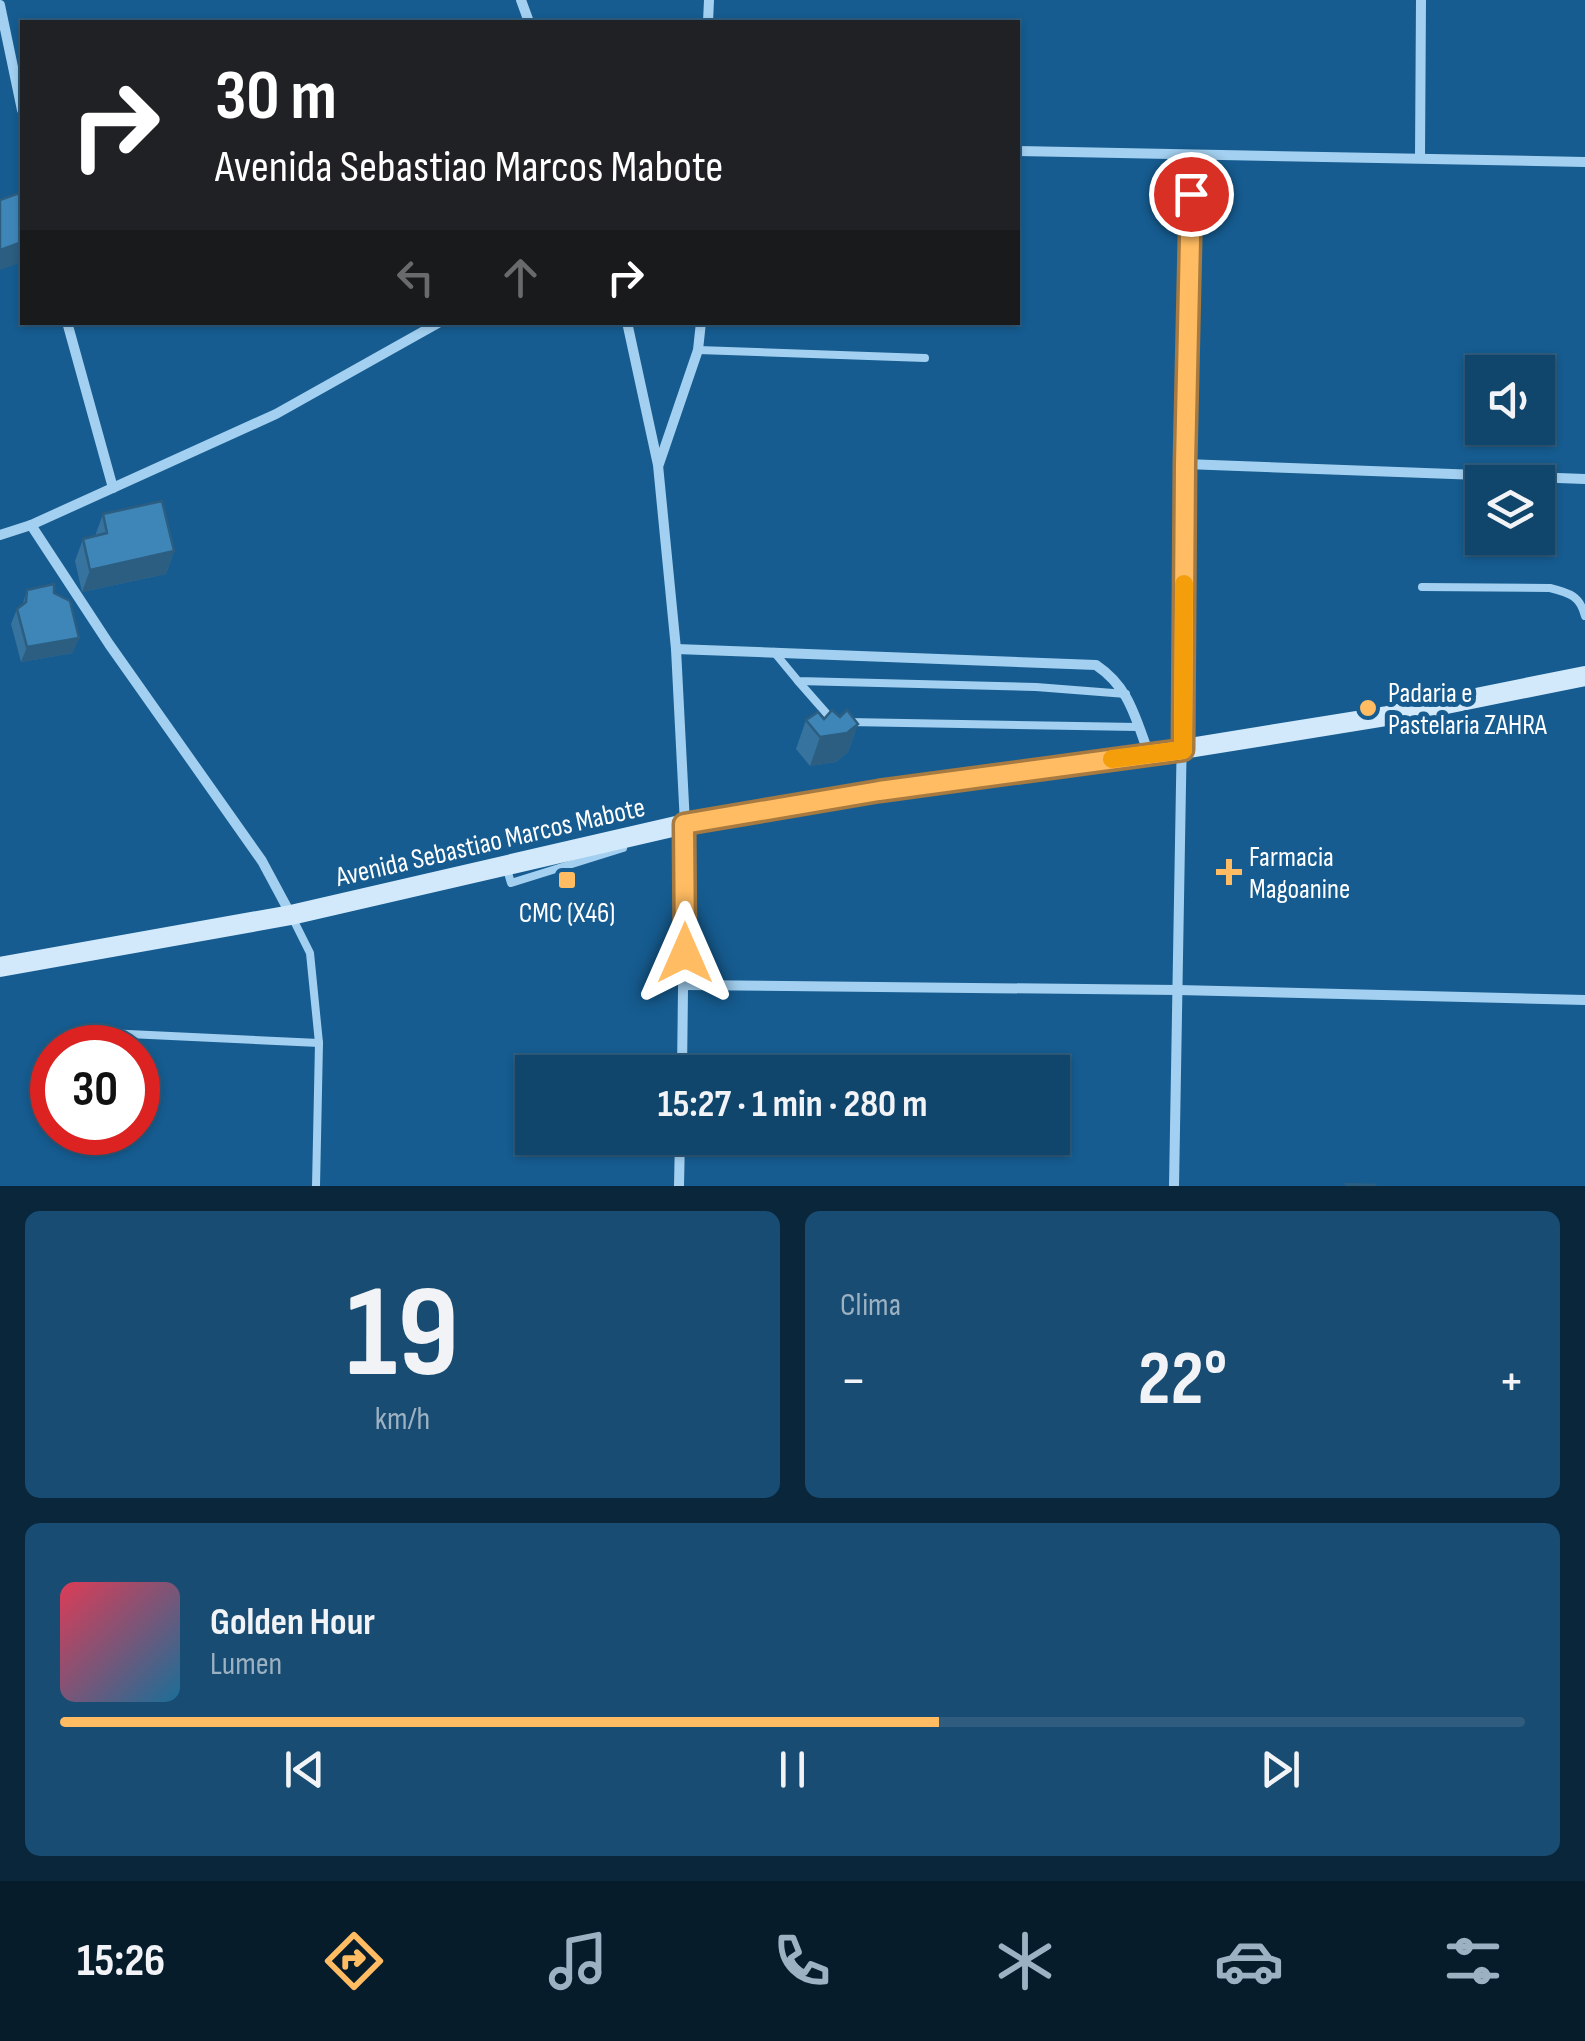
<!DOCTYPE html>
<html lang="pt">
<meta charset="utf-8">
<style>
:root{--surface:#10456c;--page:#194c72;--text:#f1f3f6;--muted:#9cb1c2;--line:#305d7f;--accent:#ffbc62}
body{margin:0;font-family:"Sofia Sans Condensed",sans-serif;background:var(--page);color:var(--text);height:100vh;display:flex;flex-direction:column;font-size:38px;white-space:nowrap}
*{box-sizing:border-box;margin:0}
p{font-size:32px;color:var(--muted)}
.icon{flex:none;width:55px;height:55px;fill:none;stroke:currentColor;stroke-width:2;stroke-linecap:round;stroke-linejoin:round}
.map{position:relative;height:1186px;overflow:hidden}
.sheet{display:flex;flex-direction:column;gap:25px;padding:25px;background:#09263b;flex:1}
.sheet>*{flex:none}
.guide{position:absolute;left:20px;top:20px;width:1000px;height:305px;border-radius:0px;box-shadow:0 2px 8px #0004,0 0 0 2px var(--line);background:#202124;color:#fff;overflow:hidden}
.tools{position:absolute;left:1465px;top:355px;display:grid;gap:20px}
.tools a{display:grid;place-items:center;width:90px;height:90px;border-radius:0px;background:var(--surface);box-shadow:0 2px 8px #0004,0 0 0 2px var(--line);font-size:50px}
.speed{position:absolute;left:30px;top:1025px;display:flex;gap:20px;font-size:50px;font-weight:700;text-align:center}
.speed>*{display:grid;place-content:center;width:130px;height:130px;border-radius:50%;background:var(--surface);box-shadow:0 2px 8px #0004,0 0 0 2px var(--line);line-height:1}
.speed .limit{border:15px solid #d22;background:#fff;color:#111}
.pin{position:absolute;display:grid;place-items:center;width:85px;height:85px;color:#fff;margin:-42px;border:5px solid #fff;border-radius:50%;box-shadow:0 2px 10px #0007}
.me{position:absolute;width:110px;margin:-55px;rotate:0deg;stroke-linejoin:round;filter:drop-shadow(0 0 8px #0008)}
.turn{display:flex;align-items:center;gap:35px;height:210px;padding:0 30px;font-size:45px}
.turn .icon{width:130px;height:130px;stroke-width:2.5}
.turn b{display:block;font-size:70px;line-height:85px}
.lanes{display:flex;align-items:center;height:95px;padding:0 30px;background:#0003;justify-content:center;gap:50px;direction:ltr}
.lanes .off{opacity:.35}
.big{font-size:75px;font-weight:700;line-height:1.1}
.sheet .tile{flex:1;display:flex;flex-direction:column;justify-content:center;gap:15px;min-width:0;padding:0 35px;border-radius:15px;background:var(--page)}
.sheet .dial{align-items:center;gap:0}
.dial b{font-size:130px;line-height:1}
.song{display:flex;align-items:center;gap:30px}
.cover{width:120px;height:120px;border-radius:15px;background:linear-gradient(135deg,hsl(350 70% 55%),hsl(200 70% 35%))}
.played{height:10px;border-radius:5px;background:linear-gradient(90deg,var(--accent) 60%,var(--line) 60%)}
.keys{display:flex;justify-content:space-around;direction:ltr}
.heat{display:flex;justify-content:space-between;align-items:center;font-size:55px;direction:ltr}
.sheet .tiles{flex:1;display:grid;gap:25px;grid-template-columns:1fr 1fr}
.tile:last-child{grid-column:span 2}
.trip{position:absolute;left:515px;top:1055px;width:555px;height:100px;border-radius:0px;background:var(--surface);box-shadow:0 2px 8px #0004,0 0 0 2px var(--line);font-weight:700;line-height:100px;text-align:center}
.tab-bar{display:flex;height:160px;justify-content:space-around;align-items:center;background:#061c2b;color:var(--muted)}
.tab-bar .icon{width:70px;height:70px}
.tab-bar .on{color:var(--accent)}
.tab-bar b{font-size:45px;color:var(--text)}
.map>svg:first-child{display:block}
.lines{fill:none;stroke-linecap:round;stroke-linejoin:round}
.service{stroke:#a3d0f0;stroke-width:8}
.minor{stroke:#a3d0f0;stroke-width:10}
.secondary{stroke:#d1e9fb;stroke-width:20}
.wall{fill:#36739e}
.shaded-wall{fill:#2c5e81}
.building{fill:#3f86b8;stroke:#2c5e81;stroke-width:2.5}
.route-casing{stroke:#a67a40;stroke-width:25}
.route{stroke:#ffbc62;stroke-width:18}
.slow{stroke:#f59e0b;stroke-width:18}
.poi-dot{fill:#ffbc62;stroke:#165c90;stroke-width:4}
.labels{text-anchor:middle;stroke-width:10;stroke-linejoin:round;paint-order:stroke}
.poi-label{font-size:28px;fill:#fff;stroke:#165c90;text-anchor:start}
.street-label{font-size:28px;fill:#fff;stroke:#165c90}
</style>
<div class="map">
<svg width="1585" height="1186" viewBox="0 0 1585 1186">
<rect width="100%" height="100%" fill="#165c90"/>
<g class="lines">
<g class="service">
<path d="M698,350L925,358"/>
<path d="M1422,587L1550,588C1570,593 1580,596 1585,616"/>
<path d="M774,652L798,681L1036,687L1126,694"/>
<path d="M798,681L834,722"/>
<path d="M848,722L1138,727"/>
<path d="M506,866L511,883L623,848"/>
<path d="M293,919L310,953L319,1043L316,1186"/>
<path d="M107,1033L319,1043"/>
</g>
<g class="minor">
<path d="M521,0L529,22"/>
<path d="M0,5L22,110"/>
<path d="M708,22L709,0"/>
<path d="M1018,151L1585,162"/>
<path d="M1420,157L1421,0"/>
<path d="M67,322L113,488"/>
<path d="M627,322L658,465L676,649L685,824L682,1072"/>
<path d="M659,464L698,350L701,322"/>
<path d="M1185,464L1585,479"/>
<path d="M31,525L109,644L262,861L291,915"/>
<path d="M0,535L31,525L276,414L440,322"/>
<path d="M676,649L1096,665C1130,688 1135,718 1149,754"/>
<path d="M685,985L1178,990L1585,1000"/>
<path d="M679,1186L680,1138"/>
<path d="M1174,1186L1192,156"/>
</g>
<path class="secondary" d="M0,967L291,915L685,824L879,791L1183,749L1387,716L1585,676"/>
</g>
<g class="wall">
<path d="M103,514L174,551L166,574L82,592L75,561L83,539L95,536Z"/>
<path d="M27,590L54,593L73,653L21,662L11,624L17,609L22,606Z"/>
<path d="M840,717L858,724L848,752L836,762L810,766L796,749L806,720Z"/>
</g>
<g class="shaded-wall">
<path d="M22,242V262L0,270V250Z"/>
<path d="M174,551L166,574L82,592L90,570Z"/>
<path d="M79,638L73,653L21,662L27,647Z"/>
<path d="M858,724L848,752L836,762L810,766L820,737Z"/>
</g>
<g class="building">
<path d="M22,192V242L0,250V200Z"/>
<path d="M162,501L174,551L90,570L83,539L107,533L103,514Z"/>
<path d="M54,584V593L70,601L79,638L27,647L17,609L26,602L27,590Z"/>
<path d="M832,710L840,717L847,710L858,724L847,733L820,737L806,720L818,712L824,719Z"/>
<path d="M1346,1184L1375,1185V1186H1346Z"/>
</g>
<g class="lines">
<g class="route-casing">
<path id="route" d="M685,953L684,824L879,791L1183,750L1185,464L1191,194"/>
</g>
<use href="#route" class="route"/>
<path class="slow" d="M1112,759L1183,750L1184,584"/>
</g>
<g class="poi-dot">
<circle cx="1368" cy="708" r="10"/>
<path d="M1224 857h10v10h10v10h-10v10h-10v-10h-10v-10h10z"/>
<rect x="557" y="870" width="20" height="20" rx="5"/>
</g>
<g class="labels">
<g class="poi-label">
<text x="1388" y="702">Padaria e<tspan x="1388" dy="32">Pastelaria ZAHRA</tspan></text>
<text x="1249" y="866">Farmacia<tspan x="1249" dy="32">Magoanine</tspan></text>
<text x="567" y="922" text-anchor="middle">CMC (X46)</text>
</g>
<g class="street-label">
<text transform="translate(490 841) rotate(-13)" y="10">Avenida Sebastiao Marcos Mabote</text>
</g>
</g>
</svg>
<div class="tools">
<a><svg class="icon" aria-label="sound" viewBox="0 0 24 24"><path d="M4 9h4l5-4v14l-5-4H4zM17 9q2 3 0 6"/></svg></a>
<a><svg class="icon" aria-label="layers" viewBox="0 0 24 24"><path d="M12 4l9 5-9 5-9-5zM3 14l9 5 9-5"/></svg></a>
</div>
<div class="speed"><div class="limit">30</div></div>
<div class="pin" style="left:1191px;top:194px;background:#d93025"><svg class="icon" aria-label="arrive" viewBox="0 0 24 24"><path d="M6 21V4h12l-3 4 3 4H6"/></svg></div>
<svg class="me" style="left:685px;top:953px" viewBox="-20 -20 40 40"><path d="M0-17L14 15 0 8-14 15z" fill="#ffbc62" stroke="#fff" stroke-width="4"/></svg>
<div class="trip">15:27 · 1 min · 280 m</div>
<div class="guide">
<div class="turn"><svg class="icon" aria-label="right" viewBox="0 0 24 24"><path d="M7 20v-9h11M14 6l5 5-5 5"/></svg><div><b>30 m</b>Avenida Sebastiao Marcos Mabote</div></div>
<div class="lanes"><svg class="icon off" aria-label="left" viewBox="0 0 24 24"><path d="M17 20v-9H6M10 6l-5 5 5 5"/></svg><svg class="icon off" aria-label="ahead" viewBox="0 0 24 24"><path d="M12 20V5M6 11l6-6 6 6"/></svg><svg class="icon" aria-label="right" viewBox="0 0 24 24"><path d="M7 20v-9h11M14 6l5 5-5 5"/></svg></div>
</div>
</div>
<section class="sheet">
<div class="tiles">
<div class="tile dial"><b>19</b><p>km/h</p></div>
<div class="tile"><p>Clima</p>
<div class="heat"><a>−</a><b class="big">22°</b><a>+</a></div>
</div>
<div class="tile">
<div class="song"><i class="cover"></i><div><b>Golden Hour</b><p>Lumen</p></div></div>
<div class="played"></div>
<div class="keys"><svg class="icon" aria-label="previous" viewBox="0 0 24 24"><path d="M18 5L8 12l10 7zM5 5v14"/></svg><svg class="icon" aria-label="pause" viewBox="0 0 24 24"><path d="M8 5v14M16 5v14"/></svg><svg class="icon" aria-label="next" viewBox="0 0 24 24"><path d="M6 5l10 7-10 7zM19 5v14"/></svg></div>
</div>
</div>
</section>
<nav class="tab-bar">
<b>15:26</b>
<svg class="icon on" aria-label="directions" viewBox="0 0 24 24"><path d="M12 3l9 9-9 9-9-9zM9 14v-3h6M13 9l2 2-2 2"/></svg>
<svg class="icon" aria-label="music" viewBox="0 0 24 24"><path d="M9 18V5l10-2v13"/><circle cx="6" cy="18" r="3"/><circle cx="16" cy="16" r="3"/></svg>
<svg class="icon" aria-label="phone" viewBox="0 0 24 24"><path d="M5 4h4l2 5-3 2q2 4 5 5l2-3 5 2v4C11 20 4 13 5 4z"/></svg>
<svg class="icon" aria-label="climate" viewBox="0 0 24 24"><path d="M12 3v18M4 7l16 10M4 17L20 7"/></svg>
<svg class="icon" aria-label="car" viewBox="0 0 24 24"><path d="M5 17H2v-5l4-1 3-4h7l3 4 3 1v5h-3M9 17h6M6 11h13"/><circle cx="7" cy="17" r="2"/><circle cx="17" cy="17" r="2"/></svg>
<svg class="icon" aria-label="filters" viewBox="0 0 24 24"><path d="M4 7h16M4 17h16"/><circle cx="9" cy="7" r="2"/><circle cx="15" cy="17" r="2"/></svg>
</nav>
